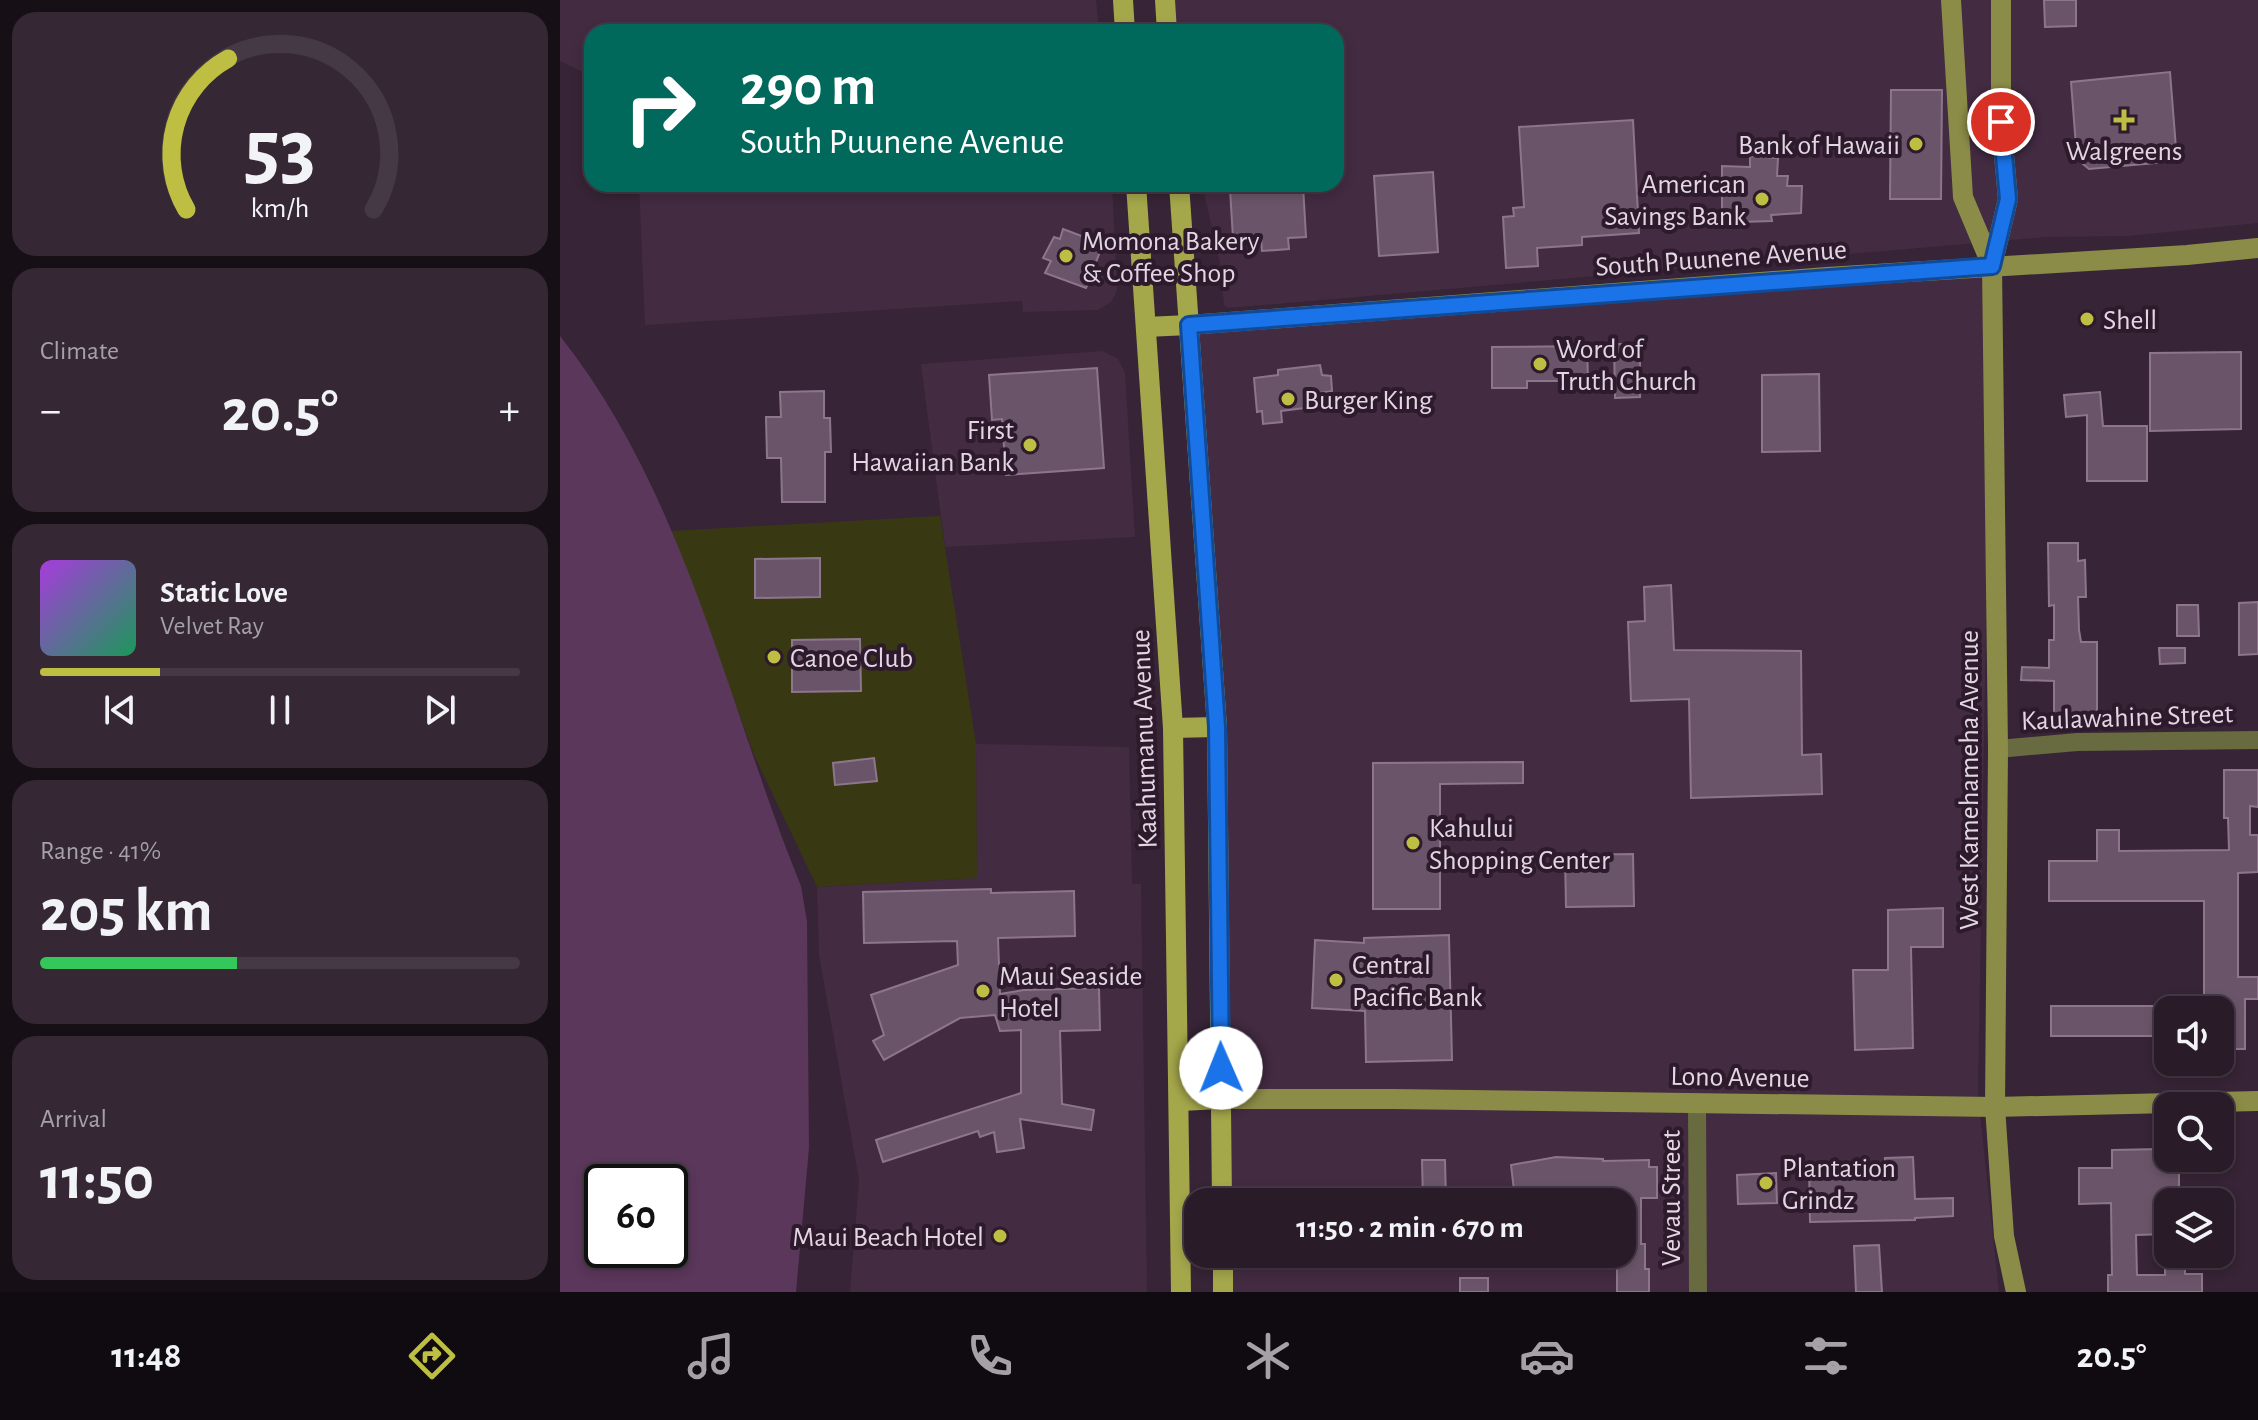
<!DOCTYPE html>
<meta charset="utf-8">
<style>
:root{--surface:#291b28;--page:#352834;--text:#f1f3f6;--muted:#a5a1a8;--line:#453945;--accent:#bebf42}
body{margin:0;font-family:"Alegreya Sans",sans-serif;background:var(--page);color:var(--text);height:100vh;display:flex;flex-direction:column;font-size:30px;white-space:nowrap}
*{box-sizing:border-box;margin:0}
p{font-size:26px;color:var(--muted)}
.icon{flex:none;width:44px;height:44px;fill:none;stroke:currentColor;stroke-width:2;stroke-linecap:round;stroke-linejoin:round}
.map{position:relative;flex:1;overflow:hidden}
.side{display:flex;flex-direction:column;gap:12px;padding:12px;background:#170f16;width:560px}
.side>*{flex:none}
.guide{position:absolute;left:24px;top:24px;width:760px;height:168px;border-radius:24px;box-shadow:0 4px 12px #0003,0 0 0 2px var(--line);background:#00695c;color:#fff;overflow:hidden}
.tools{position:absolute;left:1594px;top:996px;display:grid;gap:16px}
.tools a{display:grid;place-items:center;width:80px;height:80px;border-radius:16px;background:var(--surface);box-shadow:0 4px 12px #0003,0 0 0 2px var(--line);font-size:40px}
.speed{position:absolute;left:24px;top:1164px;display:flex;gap:16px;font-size:40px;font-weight:700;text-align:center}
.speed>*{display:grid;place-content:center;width:104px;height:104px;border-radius:50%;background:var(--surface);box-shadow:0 4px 12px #0003,0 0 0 2px var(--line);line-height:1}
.speed .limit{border:4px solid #111;border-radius:12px;background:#fff;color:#111}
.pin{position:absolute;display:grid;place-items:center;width:68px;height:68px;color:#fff;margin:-34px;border:4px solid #fff;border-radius:50%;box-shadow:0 2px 8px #0007}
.me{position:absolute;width:88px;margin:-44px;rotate:359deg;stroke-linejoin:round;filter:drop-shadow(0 0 6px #0008)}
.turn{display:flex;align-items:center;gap:28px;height:168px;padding:0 24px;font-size:36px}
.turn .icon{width:104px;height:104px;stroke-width:2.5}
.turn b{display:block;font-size:56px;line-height:68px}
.big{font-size:60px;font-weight:700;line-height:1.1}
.side .widget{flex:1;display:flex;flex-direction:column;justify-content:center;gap:12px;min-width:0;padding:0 28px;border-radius:24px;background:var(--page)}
.side .dial{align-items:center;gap:0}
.dial svg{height:208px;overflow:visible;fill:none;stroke:var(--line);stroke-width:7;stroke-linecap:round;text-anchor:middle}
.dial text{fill:var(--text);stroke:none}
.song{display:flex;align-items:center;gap:24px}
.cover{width:96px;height:96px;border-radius:12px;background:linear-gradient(135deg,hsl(280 70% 55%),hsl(150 70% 35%))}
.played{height:8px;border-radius:4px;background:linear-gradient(90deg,var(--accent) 25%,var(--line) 25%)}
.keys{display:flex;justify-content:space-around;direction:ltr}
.heat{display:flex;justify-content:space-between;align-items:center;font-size:44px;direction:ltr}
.charge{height:12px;border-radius:6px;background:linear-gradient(90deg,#34c759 41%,var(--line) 0)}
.trip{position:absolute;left:624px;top:1188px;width:452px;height:80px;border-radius:24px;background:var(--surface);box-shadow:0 4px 12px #0003,0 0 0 2px var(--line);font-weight:700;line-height:80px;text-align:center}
.tab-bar{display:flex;height:128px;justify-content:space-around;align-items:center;background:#100b10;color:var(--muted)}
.tab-bar .icon{width:56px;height:56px}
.tab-bar .active{color:var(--accent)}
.tab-bar b{font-size:36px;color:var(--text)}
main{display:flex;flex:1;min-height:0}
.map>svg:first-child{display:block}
.built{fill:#432b42}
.green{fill:#383912}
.water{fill:#5b375b;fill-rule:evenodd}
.building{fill:#6a5469;stroke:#8d768c;stroke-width:2}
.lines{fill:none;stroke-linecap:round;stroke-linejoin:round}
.street{stroke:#686a40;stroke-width:18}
.secondary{stroke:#8b8c47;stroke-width:20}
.primary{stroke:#a5a74b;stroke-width:20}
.route-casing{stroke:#114b97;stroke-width:20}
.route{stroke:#1a73e8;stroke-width:14}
.poi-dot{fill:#bebf42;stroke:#2d1a2c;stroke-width:3}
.labels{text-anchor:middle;stroke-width:8;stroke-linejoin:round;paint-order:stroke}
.poi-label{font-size:28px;fill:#e3d6e2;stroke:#2d1a2c;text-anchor:start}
.street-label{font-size:28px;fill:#e3d6e2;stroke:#2d1a2c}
</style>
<main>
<section class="side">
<div class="widget dial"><svg viewBox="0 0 100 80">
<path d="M14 69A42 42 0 1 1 86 69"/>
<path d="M14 69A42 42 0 0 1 30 11" stroke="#bebf42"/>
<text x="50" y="56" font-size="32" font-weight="700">53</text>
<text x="50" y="72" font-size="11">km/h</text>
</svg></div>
<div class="widget"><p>Climate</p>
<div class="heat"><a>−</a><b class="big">20.5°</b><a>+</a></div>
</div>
<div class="widget">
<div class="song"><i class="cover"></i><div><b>Static Love</b><p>Velvet Ray</p></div></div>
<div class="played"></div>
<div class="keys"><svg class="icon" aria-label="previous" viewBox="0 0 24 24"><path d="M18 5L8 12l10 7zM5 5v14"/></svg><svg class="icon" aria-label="pause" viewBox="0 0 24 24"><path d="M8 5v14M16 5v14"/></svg><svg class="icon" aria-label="next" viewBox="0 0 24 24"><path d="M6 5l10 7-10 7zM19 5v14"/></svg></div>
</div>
<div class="widget"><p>Range · 41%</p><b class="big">205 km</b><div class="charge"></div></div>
<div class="widget"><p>Arrival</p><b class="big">11:50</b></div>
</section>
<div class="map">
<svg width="1698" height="1292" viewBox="0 0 1698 1292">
<rect width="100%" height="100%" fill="#372436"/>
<g class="built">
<path d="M0,0H536L539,32H32V76L0,61Z"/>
<path d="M605,0H1698V223L1569,236L1486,237L669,308L664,305L660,263L642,184H776V32H607Z"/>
<path d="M79,184H552L557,291L551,302L538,310L463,312L462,301L85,325Z"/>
<path d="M1432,266L1418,1095L1439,1292H663V1254H1062V1202H662L657,727L629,325Z"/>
<path d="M542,351L558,359L565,373L575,537L385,547L361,364Z"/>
<path d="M416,744L569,747L572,884H581L587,1292H290L299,1180L259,955L257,887L417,878Z"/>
</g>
<path class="green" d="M380,516L416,744L417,878L257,887L195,757L112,531Z"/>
<path class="water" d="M0,336C126,495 166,702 241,886L247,921L249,1148L236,1292H0ZM42,1182H110V1250H42Z"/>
<g class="building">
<path d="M1484,0H1516V26L1485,27Z"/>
<path d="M1610,72L1617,161L1529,169L1517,159L1511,82Z"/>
<path d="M1331,90H1382L1381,199H1330Z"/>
<path d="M1073,120L1079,233L1022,237V245L977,248L978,266L946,268L943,217L954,216L953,208L964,207L959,127Z"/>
<path d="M1190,156L1218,158L1217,176H1228L1227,186H1242L1241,213L1211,215L1212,221L1181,222L1180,213L1162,212V166L1190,167Z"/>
<path d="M873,172L878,252L819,256L814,176Z"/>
<path d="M743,185L746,237L728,238L729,249L702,251L701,237L673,238L670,189Z"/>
<path d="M503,229L543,244L526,288L485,273L491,261L483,258L494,237L500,239Z"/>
<path d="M1054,344H1080V397L1055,398Z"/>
<path d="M1027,346L1028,381H967V388H932V347Z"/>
<path d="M1681,352V429L1590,431V353Z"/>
<path d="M760,365L762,375L771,376L772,391L760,393L762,406L721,411L722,422L703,424L702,411L697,412L694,378L718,375V370Z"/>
<path d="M537,368L544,468L446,475L442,419L432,420L429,375Z"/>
<path d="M1259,374L1260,451L1202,452V375Z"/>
<path d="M264,391V418H270L271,452H265V502H222L221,458H207L206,417H221L220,392Z"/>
<path d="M1540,392L1543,426H1587V481H1527V415L1506,417L1504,395Z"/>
<path d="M1488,543H1518V561L1525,560L1526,597H1518L1519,630L1521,642H1537V714H1494V681L1461,680L1462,667L1489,668V640H1494V605L1489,606Z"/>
<path d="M260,558V597L195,598V559Z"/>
<path d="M1111,585L1114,650L1241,651L1242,755L1261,754L1262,794L1131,798L1129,699L1071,701L1068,622L1085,621L1084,587Z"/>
<path d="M1698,602V654L1679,655V603Z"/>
<path d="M1617,605H1638L1639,636H1617Z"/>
<path d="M300,639L301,691L232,692V640Z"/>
<path d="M1599,648H1625V663L1600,664Z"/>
<path d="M314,758L317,781L275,785L273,763Z"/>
<path d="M963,762V783L880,784V909H813V763Z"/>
<path d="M1664,770H1698V807L1690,806V835H1698V872L1678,873V977H1698V999H1685V1049H1660V1010H1644V901H1489V861H1537V830H1559V851L1669,850L1668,818H1664Z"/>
<path d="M1073,854L1074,906L1006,907L1005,855Z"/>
<path d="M431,889V893L514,891L515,936L438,938L440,994L464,990L539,988L540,1030L500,1031L502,1104L534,1110L531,1130L460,1119L464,1148L437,1152L434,1132L420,1137L418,1131L323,1162L316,1140L461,1093V1030L440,1031L435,1015L400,1018L324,1060L313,1041L324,1035L311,995L398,965L397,941L304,943L303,892Z"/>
<path d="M1383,908V947H1351L1353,1048L1295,1050L1293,970H1328V910Z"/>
<path d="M889,935L892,1060L806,1062L805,1011L752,1008L755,940L804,943V938Z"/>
<rect x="1491" y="1006" width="117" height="30"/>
<path d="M1601,1149V1167L1619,1168V1202H1608V1234L1576,1235L1577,1275H1605V1254H1625V1274H1642V1292H1548V1275H1552L1551,1203L1519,1204V1168H1552V1150Z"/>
<path d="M996,1157L1043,1159V1161L1089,1160V1167H1097V1198H1081V1244H1085V1269H1089V1292H1057V1254H1062V1202H987L986,1196L955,1199L951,1165Z"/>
<path d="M1353,1157L1355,1199L1393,1198V1216L1355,1218V1220L1250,1222L1249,1163L1325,1162V1158Z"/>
<path d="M862,1160H885L886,1202H863Z"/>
<path d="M1216,1173L1217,1203L1178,1204L1177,1175Z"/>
<path d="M1319,1245L1322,1292H1296L1294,1246Z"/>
<path d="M806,1254H835V1269H807Z"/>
<rect x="900" y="1278" width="28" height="14"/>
</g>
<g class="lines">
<g class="street">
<path d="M1438,749L1517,742L1698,740"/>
<path d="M1137,1104L1138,1292"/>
</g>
<g class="secondary">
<path d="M1391,0L1403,197L1432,266"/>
<path d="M1441,0V122L1448,199L1432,266L1438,749L1435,1107L1444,1236L1456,1292"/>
<path d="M629,325L1267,277L1627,255L1698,248"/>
<path d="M661,1099H832L1435,1107L1698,1101"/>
</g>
<g class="primary">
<path d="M563,0L565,32"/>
<path d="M605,0L607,32"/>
<path d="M576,184L613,728L621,1292"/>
<path d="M619,184L657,727L662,1202"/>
<path d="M586,327L629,325"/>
<path d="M613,728L657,727"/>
<path d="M620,1101L661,1099"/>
<path d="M663,1254V1292"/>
</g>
</g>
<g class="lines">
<g class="route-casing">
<path id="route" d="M661,1068L657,727L629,325L1432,266L1448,199L1441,122"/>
</g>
<use href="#route" class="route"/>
</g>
<g class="poi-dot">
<path d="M1560 108h8v8h8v8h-8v8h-8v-8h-8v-8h8z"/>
<circle cx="1356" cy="144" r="8"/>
<circle cx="1202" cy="199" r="8"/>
<circle cx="506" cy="256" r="8"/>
<circle cx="1527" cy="319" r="8"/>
<circle cx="980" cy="364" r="8"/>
<circle cx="728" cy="399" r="8"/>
<circle cx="470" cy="445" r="8"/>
<circle cx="214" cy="657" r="8"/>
<circle cx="853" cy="843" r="8"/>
<circle cx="776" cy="980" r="8"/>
<circle cx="423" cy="991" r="8"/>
<circle cx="1206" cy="1183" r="8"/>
<circle cx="440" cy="1236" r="8"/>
</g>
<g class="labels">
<g class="poi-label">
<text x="1340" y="154" text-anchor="end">Bank of Hawaii</text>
<text x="1564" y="160" text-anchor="middle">Walgreens</text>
<text x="1186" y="193" text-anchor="end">American<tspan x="1186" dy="32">Savings Bank</tspan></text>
<text x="522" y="250">Momona Bakery<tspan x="522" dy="32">&amp; Coffee Shop</tspan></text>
<text x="1543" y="329">Shell</text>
<text x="996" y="358">Word of<tspan x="996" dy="32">Truth Church</tspan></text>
<text x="744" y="409">Burger King</text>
<text x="454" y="439" text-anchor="end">First<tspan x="454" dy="32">Hawaiian Bank</tspan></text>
<text x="230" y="667">Canoe Club</text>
<text x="869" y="837">Kahului<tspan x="869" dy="32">Shopping Center</tspan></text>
<text x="792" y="974">Central<tspan x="792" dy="32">Pacific Bank</tspan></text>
<text x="439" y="985">Maui Seaside<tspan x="439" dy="32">Hotel</tspan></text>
<text x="1222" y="1177">Plantation<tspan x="1222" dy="32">Grindz</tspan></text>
<text x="424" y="1246" text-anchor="end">Maui Beach Hotel</text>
</g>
<g class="street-label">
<text transform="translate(1161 257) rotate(-4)" y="10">South Puunene Avenue</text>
<text transform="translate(1567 716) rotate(-2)" y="10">Kaulawahine Street</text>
<text transform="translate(583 739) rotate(-92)" y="10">Kaahumanu Avenue</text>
<text transform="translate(1408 780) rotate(-90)" y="10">West Kamehameha Avenue</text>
<text transform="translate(1180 1076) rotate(1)" y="10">Lono Avenue</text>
<text transform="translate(1110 1198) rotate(-90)" y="10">Vevau Street</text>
</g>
</g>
</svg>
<div class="tools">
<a><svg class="icon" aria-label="sound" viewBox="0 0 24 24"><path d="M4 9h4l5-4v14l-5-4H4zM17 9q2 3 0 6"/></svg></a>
<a><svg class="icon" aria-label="search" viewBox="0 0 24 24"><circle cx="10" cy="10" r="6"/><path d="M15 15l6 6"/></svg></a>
<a><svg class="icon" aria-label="layers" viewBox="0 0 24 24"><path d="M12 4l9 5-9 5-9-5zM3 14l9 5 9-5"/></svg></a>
</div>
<div class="speed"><div class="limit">60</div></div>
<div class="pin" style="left:1441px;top:122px;background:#d93025"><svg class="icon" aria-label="arrive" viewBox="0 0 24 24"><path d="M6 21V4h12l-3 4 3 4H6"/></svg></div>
<svg class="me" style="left:661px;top:1068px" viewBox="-20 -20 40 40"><circle r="19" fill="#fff"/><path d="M0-13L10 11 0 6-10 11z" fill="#1a73e8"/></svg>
<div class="trip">11:50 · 2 min · 670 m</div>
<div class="guide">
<div class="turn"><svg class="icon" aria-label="right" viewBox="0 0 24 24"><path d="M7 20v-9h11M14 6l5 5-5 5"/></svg><div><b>290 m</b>South Puunene Avenue</div></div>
</div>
</div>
</main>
<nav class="tab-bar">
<b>11:48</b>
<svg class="icon active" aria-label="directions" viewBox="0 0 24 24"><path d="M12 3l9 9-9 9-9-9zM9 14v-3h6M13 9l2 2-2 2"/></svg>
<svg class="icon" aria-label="music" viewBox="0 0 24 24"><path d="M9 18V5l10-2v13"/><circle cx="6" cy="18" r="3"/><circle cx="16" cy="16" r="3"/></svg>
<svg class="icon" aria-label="phone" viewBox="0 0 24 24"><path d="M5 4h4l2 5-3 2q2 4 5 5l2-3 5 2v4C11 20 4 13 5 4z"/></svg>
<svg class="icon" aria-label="climate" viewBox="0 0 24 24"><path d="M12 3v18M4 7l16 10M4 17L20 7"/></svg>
<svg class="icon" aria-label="car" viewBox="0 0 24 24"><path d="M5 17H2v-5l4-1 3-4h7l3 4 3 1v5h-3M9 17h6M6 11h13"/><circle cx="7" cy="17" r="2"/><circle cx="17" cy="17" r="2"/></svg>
<svg class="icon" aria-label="filters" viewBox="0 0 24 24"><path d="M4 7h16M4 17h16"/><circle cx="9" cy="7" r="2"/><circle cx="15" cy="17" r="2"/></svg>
<b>20.5°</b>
</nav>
